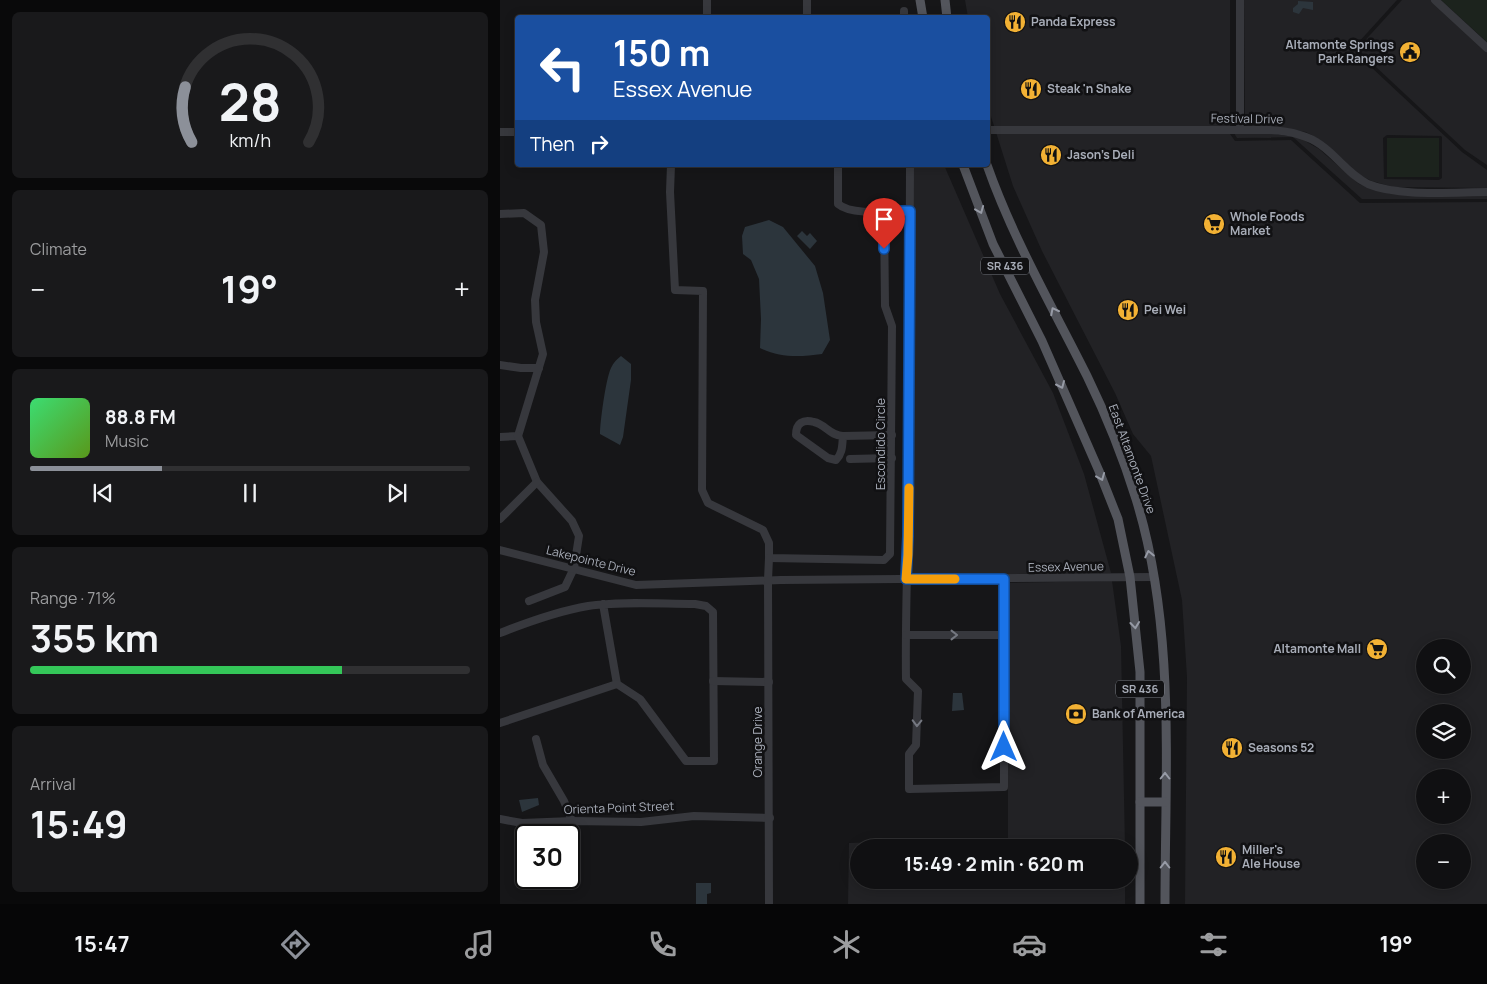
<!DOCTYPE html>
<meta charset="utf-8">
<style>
:root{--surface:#101012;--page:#19191b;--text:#f1f3f6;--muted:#9c9d9f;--line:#303032;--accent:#8c9099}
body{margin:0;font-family:Manrope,sans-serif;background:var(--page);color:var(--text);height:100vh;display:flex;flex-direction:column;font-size:19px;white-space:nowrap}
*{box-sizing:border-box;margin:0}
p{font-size:16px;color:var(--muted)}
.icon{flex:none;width:28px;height:28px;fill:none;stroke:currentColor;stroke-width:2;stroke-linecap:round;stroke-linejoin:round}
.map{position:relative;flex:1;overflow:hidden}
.sheet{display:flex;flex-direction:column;gap:12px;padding:12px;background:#09090a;width:500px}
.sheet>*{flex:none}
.guide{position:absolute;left:15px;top:15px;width:475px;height:152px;border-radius:5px;box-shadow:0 2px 12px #0003,0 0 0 1px var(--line);background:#1a4fa0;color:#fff;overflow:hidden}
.tools{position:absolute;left:916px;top:639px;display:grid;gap:10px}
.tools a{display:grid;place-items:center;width:55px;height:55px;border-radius:50%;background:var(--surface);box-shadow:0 2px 12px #0003,0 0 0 1px var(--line);font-size:25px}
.speed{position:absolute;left:15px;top:824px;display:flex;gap:10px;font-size:25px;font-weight:700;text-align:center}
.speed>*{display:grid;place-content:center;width:65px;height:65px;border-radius:50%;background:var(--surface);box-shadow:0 2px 12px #0003,0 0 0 1px var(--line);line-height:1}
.speed .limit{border:2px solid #111;border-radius:8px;background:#fff;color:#111}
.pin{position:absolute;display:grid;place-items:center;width:42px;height:42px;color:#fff;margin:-51px -21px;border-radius:50% 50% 50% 0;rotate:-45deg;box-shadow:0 0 5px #0007}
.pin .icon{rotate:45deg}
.me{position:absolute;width:55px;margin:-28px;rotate:0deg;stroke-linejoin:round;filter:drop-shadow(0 0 4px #0008)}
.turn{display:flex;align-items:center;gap:18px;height:105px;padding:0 15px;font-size:22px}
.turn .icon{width:65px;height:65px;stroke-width:2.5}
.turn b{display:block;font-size:35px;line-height:42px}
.then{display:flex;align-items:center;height:48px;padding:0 15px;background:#0003;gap:10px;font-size:19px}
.big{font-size:38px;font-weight:700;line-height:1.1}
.sheet .tile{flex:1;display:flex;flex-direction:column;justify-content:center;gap:8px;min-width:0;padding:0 18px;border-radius:8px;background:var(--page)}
.sheet .dial{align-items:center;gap:0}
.dial svg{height:130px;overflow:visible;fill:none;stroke:var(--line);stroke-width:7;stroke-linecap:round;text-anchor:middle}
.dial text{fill:var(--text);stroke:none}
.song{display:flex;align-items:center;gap:15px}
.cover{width:60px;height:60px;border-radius:8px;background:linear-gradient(135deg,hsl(140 70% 55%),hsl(90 70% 35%))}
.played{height:5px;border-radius:2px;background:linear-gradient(90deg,var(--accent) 30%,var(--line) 30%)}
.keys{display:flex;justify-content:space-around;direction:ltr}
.heat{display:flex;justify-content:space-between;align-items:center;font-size:28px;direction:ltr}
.charge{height:8px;border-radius:4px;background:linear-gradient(90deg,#34c759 71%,var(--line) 0)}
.trip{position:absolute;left:350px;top:839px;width:288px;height:50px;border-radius:25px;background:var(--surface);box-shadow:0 2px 12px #0003,0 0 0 1px var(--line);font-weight:700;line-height:50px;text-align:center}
.tabs{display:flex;height:80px;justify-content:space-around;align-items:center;background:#060607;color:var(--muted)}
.tabs .icon{width:35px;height:35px}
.tabs .active{color:var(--accent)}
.tabs b{font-size:22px;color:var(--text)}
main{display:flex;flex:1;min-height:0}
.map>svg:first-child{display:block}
.built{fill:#222225;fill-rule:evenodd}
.green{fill:#1c231d}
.water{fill:#2c353c}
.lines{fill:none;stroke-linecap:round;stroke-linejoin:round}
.minor{stroke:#37383d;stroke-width:8}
.major{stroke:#53555c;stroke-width:9}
.oneway{stroke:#979ba6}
.oneway2{stroke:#757881}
.route-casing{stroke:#114b97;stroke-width:12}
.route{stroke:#1a73e8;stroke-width:9}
.slow{stroke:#f59e0b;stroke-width:9}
.labels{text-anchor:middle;stroke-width:5;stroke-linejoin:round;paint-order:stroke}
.shield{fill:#111113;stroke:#7b7e86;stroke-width:1}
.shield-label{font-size:11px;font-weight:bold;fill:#a8adb8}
.poi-label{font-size:12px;font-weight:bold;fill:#a8adb8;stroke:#111113;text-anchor:start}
.street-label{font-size:12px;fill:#a8adb8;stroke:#111113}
</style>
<main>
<section class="sheet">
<div class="tile dial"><svg viewBox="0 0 100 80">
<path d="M14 69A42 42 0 1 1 86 69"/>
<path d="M14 69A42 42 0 0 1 10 35" stroke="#8c9099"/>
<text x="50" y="56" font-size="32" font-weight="700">28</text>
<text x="50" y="72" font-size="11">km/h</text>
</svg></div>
<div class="tile"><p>Climate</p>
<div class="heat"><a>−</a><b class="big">19°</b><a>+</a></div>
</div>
<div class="tile">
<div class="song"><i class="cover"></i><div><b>88.8 FM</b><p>Music</p></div></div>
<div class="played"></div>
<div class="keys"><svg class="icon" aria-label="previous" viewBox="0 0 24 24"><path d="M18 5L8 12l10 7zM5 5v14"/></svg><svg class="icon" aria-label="pause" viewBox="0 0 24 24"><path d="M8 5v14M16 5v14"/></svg><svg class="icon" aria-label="next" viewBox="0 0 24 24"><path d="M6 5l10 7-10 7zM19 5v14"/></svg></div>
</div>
<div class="tile"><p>Range · 71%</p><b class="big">355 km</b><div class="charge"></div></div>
<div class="tile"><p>Arrival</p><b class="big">15:49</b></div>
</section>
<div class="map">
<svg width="987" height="904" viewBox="0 0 987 904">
<rect width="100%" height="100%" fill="#161618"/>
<g class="built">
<path d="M465,0H730V134L735,141L791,140L860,203L987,202V904H685L687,677L682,600L651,456L633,434L615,393L542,251L513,186L488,107V18L468,17ZM925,648H962V685H925ZM925,712H962V750H925ZM925,778H962V815H925ZM925,842H962V880H925Z"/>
<path d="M744,0H897L857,44L856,53L962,152L987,170V188L893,187L872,181L861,176L825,143L806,132L771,126H745ZM887,135L941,136L942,137V178L939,180L884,179L883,138Z"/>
<path d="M902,0H931L987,52V165L965,150L860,52V46Z"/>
<path d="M734,133H770L800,138L819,149L859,184L891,194L987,196V199H862L793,137L737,138Z"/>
<path d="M414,165H444L500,294L553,393L584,474L611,573L411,575L412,555L414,436Z"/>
<path d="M612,581L621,646L625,847L359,848V880H625V904H348L349,843L508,838V583Z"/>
</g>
<g class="green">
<path d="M941,0H987V42Z"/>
<rect x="887" y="138" width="52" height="39"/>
</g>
<g class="water">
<path d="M798,1L813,2V10L803,8L799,14L793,12V8L798,4Z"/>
<path d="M269,220L283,227L315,266L323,293L330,340L322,354C300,357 280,358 260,348L261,319L259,279L251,260L243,254L242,236L245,227Z"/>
<path d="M302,231L307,236L310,233L317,241L310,249L297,236Z"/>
<path d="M121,356L131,364V380L123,437L120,445L100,434C100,422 106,378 111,368C113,363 117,359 121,356Z"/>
<path d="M453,693H462L464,710L452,711Z"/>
<path d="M38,798L39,805L22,812L19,800Z"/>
<path d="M196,883H211V893L207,894V904H196Z"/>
</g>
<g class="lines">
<g class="minor">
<path d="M307,0V18"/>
<path d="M740,0V130"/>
<path d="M935,0L987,48"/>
<path d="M404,11V18"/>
<path d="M207,18V0"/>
<path d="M488,130H770C788,131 806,134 821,145C838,157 849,175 868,184C899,197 953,192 987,192"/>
<path d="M0,132H18"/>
<path d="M171,165L170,192L175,290L203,291L202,490L208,503L263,530L269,543V558L384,560L390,554L392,326L385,306L384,211"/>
<path d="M338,165V204C352,216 391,211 410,211"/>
<path d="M410,165C410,272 410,379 409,486C408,551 405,615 406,679L418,691L416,745L409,754V789L504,787V579"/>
<path d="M0,214L24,213L41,225L44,252L35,300L36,322L43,354L18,436L0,437"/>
<path d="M0,365L21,368H39"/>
<path d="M18,436L37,482L72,521L79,536L74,568L65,587L29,601"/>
<path d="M343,436C342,445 343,453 336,460L328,458L296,435C296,423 303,419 314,422C325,424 330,436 343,436L392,435"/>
<path d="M350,459L392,458"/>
<path d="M0,519L37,482"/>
<path d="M0,550L136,585L281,580L654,577"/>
<path d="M0,633C28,622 58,611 88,606C121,601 161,604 195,604L206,606L213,612L214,761H186L140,699L117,684L103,604"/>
<path d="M406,635H504"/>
<path d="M213,681L269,682"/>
<path d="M0,723L117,684"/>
<path d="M36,739L43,765L64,801L72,821"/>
<path d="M0,819L22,823L72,821L141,822L194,816L270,818"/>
<path d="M269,904L268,580L269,558"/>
</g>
<g class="major">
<path d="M420,0L423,18"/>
<path d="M445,0L447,18"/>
<path d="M463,165L493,244L542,341L599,471L618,519L630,577L640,672V904"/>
<path d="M487,165C513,239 552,306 587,376C606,415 623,457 636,499C676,628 665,770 665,904"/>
<path d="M640,802H665"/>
</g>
</g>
<defs><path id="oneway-chevron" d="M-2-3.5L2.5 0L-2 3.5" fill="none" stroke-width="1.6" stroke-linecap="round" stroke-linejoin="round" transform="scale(1.25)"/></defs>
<g class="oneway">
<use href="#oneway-chevron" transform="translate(480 210) rotate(68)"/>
<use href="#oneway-chevron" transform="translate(554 311) rotate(-117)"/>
<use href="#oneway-chevron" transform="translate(561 385) rotate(66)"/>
<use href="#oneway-chevron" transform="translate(601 477) rotate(68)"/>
<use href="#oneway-chevron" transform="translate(649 554) rotate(-102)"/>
<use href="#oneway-chevron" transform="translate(635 625) rotate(84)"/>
<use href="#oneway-chevron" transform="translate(665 776) rotate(-90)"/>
<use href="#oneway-chevron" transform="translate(665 865) rotate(-90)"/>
</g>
<g class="oneway2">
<use href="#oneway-chevron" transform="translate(454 635)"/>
<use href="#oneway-chevron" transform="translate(417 723) rotate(91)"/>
</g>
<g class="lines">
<g class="route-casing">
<path id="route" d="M384,249V211H410L408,536L406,579H504V747"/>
</g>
<use href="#route" class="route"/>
<path class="slow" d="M409,488L408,555L406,579H455"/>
</g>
<defs>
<g id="restaurant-disc" transform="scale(1.125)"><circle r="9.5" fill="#f2b134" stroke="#111113"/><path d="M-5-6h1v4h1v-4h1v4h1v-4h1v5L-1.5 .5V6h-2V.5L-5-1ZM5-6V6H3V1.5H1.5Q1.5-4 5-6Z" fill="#111"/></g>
<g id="civic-disc" transform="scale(1.125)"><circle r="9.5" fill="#f2b134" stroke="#111113"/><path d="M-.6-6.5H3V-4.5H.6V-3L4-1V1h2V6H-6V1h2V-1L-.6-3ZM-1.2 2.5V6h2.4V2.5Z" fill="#111"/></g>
<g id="supermarket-disc" transform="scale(1.125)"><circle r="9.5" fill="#f2b134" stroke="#111113"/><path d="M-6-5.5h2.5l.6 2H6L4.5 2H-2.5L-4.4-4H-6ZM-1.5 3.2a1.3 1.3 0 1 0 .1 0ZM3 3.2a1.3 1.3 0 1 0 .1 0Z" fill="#111"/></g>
<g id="bank-disc" transform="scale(1.125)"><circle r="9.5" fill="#f2b134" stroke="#111113"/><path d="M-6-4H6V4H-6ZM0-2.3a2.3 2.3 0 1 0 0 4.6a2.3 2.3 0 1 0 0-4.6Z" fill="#111"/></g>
</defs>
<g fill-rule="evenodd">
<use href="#restaurant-disc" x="515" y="22"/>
<use href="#civic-disc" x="910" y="52"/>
<use href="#restaurant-disc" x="531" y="89"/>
<use href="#restaurant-disc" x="551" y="155"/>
<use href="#supermarket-disc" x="714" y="224"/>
<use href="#restaurant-disc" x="628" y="310"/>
<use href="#supermarket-disc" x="877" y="649"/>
<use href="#bank-disc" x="576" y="714"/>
<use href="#restaurant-disc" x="732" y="748"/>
<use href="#restaurant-disc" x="726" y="857"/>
</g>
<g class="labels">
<g class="shield">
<rect x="481" y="257.5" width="48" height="17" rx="4"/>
<rect x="616" y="680.5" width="48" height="17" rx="4"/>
</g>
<g class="shield-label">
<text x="505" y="270">SR 436</text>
<text x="640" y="693">SR 436</text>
</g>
<g class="poi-label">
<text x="531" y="26">Panda Express</text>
<text x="894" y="49" text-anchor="end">Altamonte Springs<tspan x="894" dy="14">Park Rangers</tspan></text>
<text x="547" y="93">Steak 'n Shake</text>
<text x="567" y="159">Jason's Deli</text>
<text x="730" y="221">Whole Foods<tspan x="730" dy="14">Market</tspan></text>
<text x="644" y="314">Pei Wei</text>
<text x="861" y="653" text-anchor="end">Altamonte Mall</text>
<text x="592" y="718">Bank of America</text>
<text x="748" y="752">Seasons 52</text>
<text x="742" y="854">Miller's<tspan x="742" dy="14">Ale House</tspan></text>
</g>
<g class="street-label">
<text transform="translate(747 119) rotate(1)" y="4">Festival Drive</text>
<text transform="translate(381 444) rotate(-90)" y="4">Escondido Circle</text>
<text transform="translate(632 459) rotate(70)" y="4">East Altamonte Drive</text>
<text transform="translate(91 561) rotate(14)" y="4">Lakepointe Drive</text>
<text transform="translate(566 567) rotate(-1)" y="4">Essex Avenue</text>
<text transform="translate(258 742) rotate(-90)" y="4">Orange Drive</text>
<text transform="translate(119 808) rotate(-2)" y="4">Orienta Point Street</text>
</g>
</g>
</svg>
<div class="tools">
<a><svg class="icon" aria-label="search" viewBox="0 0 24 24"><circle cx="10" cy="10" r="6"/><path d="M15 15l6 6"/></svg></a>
<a><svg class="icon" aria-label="layers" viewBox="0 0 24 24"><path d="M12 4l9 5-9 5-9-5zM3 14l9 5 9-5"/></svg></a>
<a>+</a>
<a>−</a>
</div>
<div class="speed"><div class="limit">30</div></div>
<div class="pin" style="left:384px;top:249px;background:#d93025"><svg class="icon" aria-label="arrive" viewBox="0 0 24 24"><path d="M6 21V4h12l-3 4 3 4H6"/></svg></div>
<svg class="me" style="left:504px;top:747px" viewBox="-20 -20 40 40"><path d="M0-17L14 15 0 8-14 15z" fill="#1a73e8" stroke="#fff" stroke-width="4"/></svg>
<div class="trip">15:49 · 2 min · 620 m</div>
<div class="guide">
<div class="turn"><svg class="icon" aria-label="left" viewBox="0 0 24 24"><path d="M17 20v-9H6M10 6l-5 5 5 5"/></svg><div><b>150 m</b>Essex Avenue</div></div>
<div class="then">Then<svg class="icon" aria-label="right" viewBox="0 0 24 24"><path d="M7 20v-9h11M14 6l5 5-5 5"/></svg></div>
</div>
</div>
</main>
<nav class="tabs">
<b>15:47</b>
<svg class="icon active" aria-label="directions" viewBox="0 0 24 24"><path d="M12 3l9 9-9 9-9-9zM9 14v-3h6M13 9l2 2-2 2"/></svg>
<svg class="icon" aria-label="music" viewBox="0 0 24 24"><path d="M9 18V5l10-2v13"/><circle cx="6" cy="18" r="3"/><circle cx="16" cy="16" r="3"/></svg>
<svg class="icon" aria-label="phone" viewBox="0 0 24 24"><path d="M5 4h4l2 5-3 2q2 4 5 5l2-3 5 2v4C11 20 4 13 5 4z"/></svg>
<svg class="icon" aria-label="climate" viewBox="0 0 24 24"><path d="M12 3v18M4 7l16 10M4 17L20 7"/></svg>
<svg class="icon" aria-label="car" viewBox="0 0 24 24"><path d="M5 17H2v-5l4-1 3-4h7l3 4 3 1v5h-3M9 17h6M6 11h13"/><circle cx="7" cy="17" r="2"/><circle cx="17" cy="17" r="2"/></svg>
<svg class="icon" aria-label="filters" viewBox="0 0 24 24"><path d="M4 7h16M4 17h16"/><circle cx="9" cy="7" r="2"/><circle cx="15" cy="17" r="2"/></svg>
<b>19°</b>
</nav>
